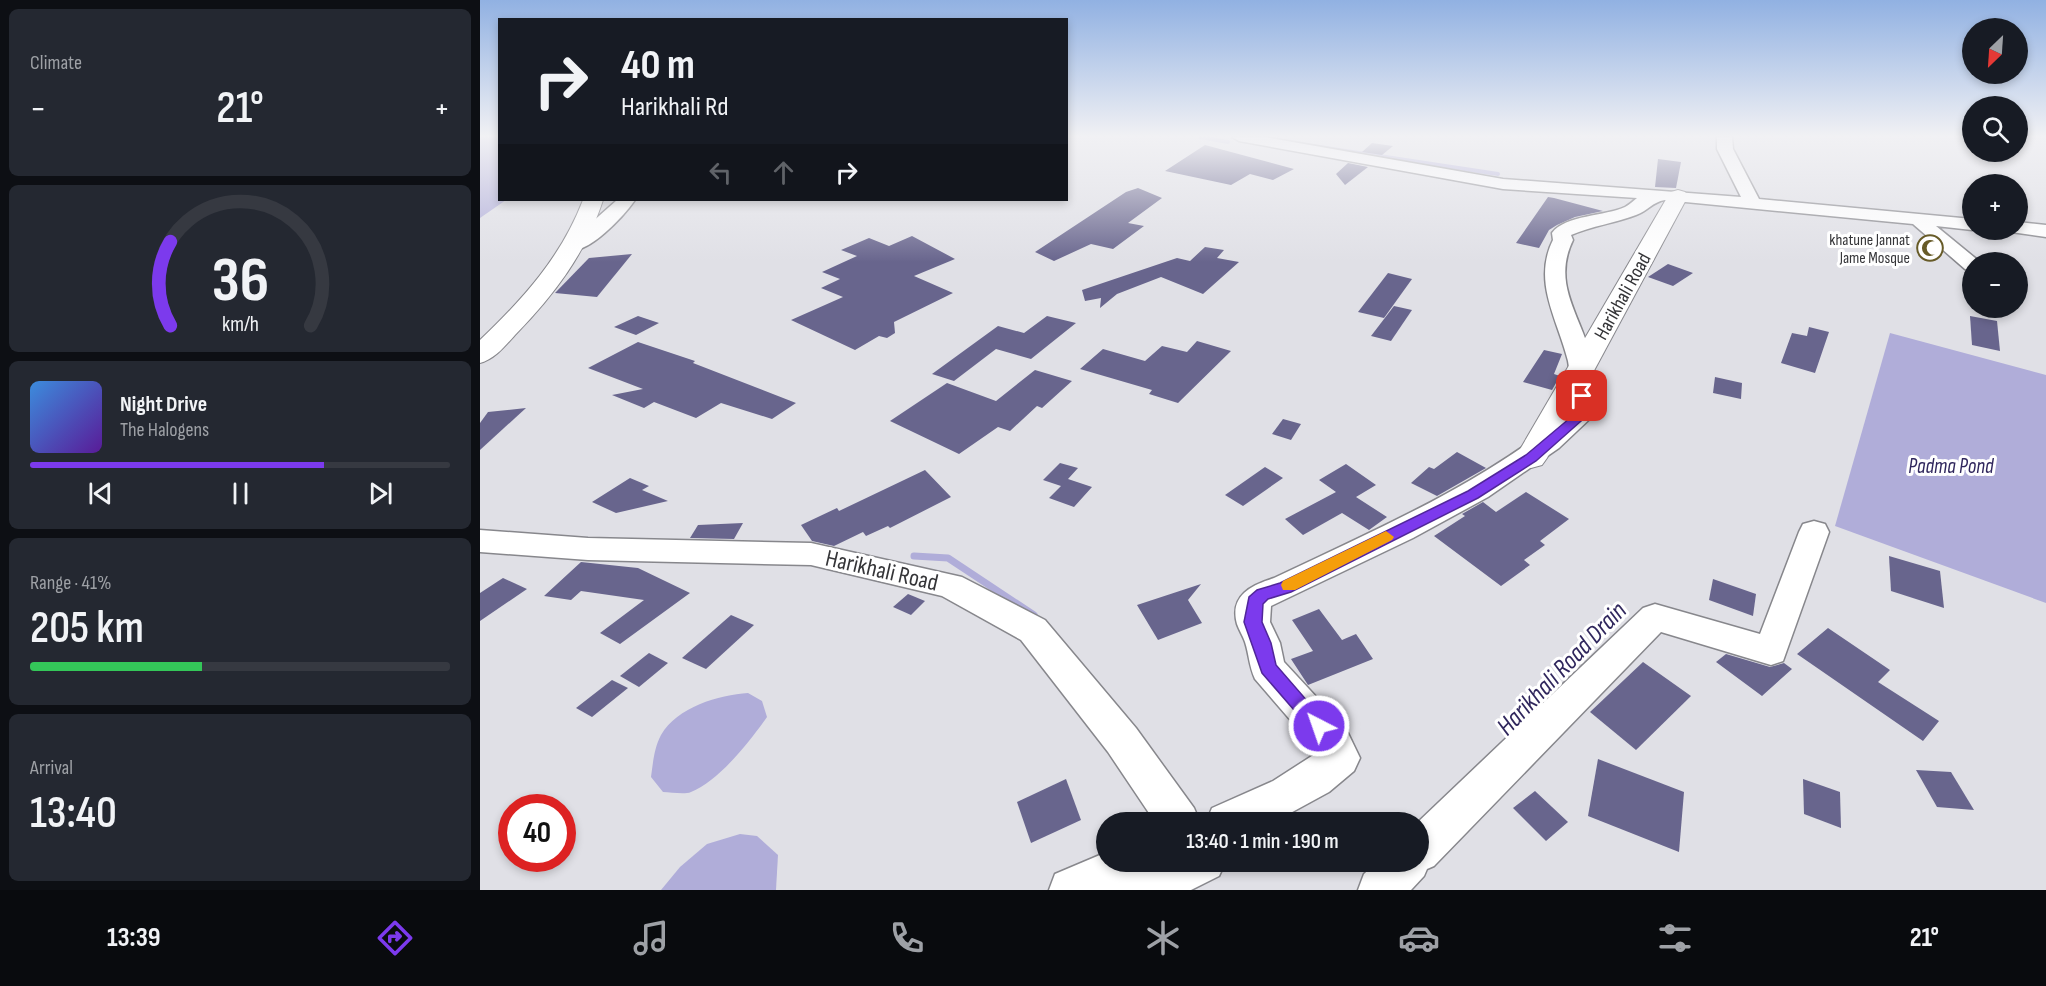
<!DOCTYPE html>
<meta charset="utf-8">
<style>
:root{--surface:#171b24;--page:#242831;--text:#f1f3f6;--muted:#9ea1a6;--line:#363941;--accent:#7c3aed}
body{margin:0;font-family:"Sofia Sans Condensed",sans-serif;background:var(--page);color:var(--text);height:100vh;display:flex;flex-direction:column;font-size:22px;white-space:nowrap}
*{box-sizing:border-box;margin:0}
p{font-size:20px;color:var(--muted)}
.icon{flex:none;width:33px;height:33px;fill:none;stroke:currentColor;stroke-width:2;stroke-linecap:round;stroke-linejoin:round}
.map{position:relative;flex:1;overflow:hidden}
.sheet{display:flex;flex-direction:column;gap:9px;padding:9px;background:#0d0f14;width:480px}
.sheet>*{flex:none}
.guide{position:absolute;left:18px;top:18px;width:570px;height:183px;border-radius:0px;box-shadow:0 3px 9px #0003;background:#171b24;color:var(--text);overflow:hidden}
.needle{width:39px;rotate:205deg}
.controls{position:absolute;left:1482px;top:18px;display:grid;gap:12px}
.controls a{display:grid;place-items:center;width:66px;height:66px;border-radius:50%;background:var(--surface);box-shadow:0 3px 9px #0003;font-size:30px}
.speed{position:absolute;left:18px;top:794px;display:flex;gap:12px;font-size:30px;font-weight:700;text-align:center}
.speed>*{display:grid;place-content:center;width:78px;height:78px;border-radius:50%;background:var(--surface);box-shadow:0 3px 9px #0003;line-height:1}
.speed .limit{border:9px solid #d22;background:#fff;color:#111}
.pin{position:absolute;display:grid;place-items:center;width:51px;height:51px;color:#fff;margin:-26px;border-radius:12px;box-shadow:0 3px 9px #0006}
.me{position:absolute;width:66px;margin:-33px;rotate:319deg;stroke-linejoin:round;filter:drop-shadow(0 0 4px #0008)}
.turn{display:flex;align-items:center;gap:21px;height:126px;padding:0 24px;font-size:27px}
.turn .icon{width:78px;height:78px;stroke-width:2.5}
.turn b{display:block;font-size:42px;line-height:51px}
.lanes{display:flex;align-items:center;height:57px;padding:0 24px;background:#0003;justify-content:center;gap:30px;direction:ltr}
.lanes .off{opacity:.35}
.big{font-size:45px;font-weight:600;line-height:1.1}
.sheet .widget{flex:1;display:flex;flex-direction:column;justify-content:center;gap:9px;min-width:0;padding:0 21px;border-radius:9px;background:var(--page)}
.sheet .dial{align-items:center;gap:0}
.dial svg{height:156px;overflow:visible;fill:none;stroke:var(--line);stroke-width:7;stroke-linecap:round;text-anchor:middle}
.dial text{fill:var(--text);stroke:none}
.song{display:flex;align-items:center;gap:18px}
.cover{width:72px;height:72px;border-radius:9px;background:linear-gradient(135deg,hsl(210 70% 55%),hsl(270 70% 35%))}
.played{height:6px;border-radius:3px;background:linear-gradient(90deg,var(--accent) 70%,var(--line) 70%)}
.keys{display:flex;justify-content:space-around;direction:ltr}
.heat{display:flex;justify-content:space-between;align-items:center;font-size:33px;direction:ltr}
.charge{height:9px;border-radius:4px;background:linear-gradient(90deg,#34c759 41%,var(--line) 0)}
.trip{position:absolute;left:616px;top:812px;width:333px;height:60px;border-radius:30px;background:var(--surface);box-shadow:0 3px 9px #0003;font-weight:600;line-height:60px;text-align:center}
.menu{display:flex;height:96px;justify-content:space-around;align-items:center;background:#090b0e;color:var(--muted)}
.menu .icon{width:42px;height:42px}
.menu .on{color:var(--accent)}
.menu b{font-size:27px;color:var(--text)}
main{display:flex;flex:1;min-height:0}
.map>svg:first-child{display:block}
.water{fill:#b0add9}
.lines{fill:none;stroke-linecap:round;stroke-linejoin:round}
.stream-far1{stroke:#b0add9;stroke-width:4}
.stream{stroke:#b0add9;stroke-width:7}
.building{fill:#68658d}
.tertiary-casing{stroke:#87878c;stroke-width:3}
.secondary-casing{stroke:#87878c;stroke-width:2}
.tertiary{fill:#fff;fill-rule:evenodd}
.secondary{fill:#fff;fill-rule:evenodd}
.route{fill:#7c3aed;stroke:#51269a;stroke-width:1.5}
.slow{fill:#f59e0b}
.labels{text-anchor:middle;stroke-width:6;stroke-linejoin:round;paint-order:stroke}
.far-poi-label{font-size:16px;fill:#353538;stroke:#fff;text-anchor:end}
.street-label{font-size:20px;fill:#353538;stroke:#fff}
.water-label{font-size:21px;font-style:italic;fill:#30275d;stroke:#fff}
.near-street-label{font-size:24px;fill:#353538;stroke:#fff}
.near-water-label{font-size:26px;font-style:italic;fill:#30275d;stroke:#fff}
</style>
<main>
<section class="sheet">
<div class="widget"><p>Climate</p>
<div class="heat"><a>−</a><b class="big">21°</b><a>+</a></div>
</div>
<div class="widget dial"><svg viewBox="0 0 100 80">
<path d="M14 69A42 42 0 1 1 86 69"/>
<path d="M14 69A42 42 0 0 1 14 26" stroke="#7c3aed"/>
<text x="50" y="56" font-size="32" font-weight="700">36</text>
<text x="50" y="72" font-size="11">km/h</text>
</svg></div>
<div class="widget">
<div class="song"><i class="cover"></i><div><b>Night Drive</b><p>The Halogens</p></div></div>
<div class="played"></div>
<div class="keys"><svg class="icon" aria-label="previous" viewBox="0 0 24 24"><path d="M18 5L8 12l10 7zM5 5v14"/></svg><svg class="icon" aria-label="pause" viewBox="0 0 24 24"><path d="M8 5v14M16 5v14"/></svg><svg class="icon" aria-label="next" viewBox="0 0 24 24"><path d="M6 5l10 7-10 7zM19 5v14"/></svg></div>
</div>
<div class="widget"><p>Range · 41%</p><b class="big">205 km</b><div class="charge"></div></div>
<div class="widget"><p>Arrival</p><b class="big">13:40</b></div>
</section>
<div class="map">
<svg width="1566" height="890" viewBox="0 0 1566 890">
<rect width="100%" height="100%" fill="#e0e0e6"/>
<g class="water">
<path d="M0,137H19L20,200H26L0,218Z"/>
<path d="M1410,333L1566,375V603L1355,526Z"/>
<path d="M268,693L282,701L287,717C270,741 239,781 211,792C204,795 191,792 183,792L171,777C173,763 174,748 181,735C197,707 239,695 268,693Z"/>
<path d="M260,834L277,836L298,855L296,890H181L200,867L227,844Z"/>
</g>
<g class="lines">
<g class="stream-far1">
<path d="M720,137L748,142"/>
<path d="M833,146L1018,174"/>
</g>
<path class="stream" d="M434,556L468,558L554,615"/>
</g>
<g class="building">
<path d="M892,143L913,146L902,155L882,152Z"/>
<path d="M725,145L814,169L793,180L770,174L751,185L685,171Z"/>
<path d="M1178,159L1201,162L1196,188L1175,187Z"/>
<path d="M868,163L888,167L865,185L856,174Z"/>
<path d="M658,188L682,198L648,223L664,226L633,249L611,244L574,261L555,252L646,192Z"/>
<path d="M1068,197L1074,198L1123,211L1095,217L1077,225L1069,230L1059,248L1036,243Z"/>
<path d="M432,236L475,259L434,276L473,293L414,322L415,333L407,338L399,336L375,350L311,320L363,297L341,288L360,279L342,272L377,256L361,250L389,238L409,246Z"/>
<path d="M725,247L744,250L737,258L759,262L723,294L681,277L637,294L620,308L621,298L605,301L602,290L697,258L710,261Z"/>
<path d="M152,254L117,297L75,293L109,258Z"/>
<path d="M1188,264L1213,273L1193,286L1168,277Z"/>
<path d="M908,273L932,279L904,318L878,312Z"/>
<path d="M914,306L932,310L911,341L891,336Z"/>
<path d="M158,316L179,323L156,335L134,327Z"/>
<path d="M567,316L596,323L551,359L516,349L474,381L452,374L518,326L544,333Z"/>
<path d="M1490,316L1517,321L1520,351L1492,345Z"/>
<path d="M1329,327L1349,332L1335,373L1301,363L1312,333L1327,336Z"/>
<path d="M717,341L751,351L698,403L669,394L672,390L600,369L623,349L665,361L682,346L707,352Z"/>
<path d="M158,342L215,361L213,363L316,403L292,419L241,403L216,418L174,402L164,408L132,395L163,389L108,368Z"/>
<path d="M1064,350L1082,354L1074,374L1080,376L1072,390L1043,382Z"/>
<path d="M555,370L592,381L562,408L557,406L530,431L518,427L479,454L410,421L467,383L516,401Z"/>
<path d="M1235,377L1262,383L1261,399L1233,393Z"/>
<path d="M46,408L0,450V423L8,412Z"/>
<path d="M803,419L821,424L811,440L792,434Z"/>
<path d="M977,452L1006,468L957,496L931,483L949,467L954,469Z"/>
<path d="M580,463L598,468L588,479L612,487L594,507L569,498L581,486L563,480Z"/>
<path d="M866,464L896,485L876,497L907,517L889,530L862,513L823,535L805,519L856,492L839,480Z"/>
<path d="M785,467L803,478L763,506L745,495Z"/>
<path d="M445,470L471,497L410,528L408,526L386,536L383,532L354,546L332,541L321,525L357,508L359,511Z"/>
<path d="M150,478L169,486L162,490L188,501L136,513L112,502Z"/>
<path d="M1046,492L1089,519L1060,541L1065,545L1044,560L1050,565L1021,586L954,536L985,516L982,514L1003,502L1016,512Z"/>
<path d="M263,523L254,539L210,538L218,525Z"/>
<path d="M1409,556L1460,571L1464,608L1411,591Z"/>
<path d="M101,562L158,568L210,593L140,644L120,633L164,600L101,591L91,600L64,596Z"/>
<path d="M23,578L47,589L0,621V593Z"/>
<path d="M1233,579L1276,594L1273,616L1229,600Z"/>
<path d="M721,584L708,600L722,623L678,640L657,605Z"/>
<path d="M428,594L445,601L431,615L413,607Z"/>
<path d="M839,609L862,640L876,634L893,659L828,685L811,659L833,651L812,620Z"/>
<path d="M251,615L274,625L226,669L202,658Z"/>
<path d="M1348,628L1410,670L1398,682L1459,721L1443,741L1317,654Z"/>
<path d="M169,653L188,663L159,687L140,676Z"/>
<path d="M1246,654L1290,667L1304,663L1312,669L1282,696L1236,662Z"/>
<path d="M1163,662L1211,696L1156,750L1110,712Z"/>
<path d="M132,680L148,688L112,717L96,708Z"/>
<path d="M1118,759L1204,792L1199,852L1108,816Z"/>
<path d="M1436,770L1471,772L1494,810L1457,807Z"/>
<path d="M586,779L601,820L551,843L537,802Z"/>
<path d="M1323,779L1360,792L1361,828L1324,814Z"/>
<path d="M1055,791L1088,822L1066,841L1033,808Z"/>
</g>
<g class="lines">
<g class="tertiary-casing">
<g id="tertiary">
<path d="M752,137H785L1023,179L1261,197L1237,149V137H1252L1253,149L1279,199L1492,219V230L1456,226L1500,262H1492V271L1485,269L1433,224L1185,200C1172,202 1168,211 1156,215C1135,223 1112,226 1091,235L1093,240C1070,287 1105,320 1112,363C1115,380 1114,397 1115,414L1079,448L1008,497L933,538L791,606L790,622L800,643L804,662L866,729L880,758L874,771L849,792L794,822H726L732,808L793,781L838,752L775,679C769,666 769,654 765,642C763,636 759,630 757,624C749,595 772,585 794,578C897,529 1001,485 1089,412C1089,396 1091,376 1088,361C1078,320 1052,282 1073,240L1072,233C1085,215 1126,216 1145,207C1149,205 1153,201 1157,198L1023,189L759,141Z"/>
<path d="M137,200H155C144,216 108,255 88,250L85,246Z"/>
<path d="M1538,222L1566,225V237L1531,232L1530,230H1538Z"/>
<path d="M1334,521L1345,524L1349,532L1303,661L1291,665L1181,632L954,866L947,869L944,876L931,890H878L884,874L898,861H939L938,822L1163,608L1175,604L1280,634L1319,532L1323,524Z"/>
<path d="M0,530L108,538L331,543L482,577L565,620L656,728L714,808L720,822H675L628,752L541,640L462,596L331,565L108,560L0,552Z"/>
<path d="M627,852V861H746L739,876L711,890H569L575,874Z"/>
</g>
</g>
<g class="secondary-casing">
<g id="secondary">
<path d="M1198,190L1205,192L1208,196L1067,458L1062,465L1051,468L1040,465L1035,458L1188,196L1191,192Z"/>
<path d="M103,200H123C106,253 74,295 35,335C25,346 15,359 0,363V340C44,298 81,257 103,200Z"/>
</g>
</g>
<use href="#tertiary" class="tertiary"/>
<use href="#secondary" class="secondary"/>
</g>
<linearGradient id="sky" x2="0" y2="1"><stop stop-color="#91b1e2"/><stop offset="0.52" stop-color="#f1f1f4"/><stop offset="1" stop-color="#f1f1f4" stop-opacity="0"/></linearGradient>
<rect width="1566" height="262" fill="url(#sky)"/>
<path class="route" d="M1102,393L1108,396L1109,414L1056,461L998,498L811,592L788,599L783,604L782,622L791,643L796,665L849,726L846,732L839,735L833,732L782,673L764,622L769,597L777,590L800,583L988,491L1046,455L1096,413L1095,396Z"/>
<path class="slow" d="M906,531L914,537L912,540L815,590H803L801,585L803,581Z"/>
<defs>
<g id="mosque-ring" transform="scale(1.35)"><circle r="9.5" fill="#fff" stroke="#675b28" stroke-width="1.5"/><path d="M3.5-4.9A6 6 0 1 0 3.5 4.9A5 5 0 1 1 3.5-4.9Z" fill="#675b28"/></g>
</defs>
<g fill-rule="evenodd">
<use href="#mosque-ring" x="1450" y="248"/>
</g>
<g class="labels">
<g class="far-poi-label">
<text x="1430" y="245">khatune Jannat<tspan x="1430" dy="18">Jame Mosque</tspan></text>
</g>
<g class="street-label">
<text transform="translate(1142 296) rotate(-61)" y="7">Harikhali Road</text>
</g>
<g class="water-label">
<text x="1471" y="473">Padma Pond</text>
</g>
<g class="near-street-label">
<text transform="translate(402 570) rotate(13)" y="8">Harikhali Road</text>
</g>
<g class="near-water-label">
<text transform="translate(1081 668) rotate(-46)" y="9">Harikhali Road Drain</text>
</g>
</g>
</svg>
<div class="controls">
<a><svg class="needle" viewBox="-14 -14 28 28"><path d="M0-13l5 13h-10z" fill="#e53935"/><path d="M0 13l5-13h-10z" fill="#9ea1a6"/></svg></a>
<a><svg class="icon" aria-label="search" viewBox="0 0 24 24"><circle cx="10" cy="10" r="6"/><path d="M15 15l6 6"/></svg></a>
<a>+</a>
<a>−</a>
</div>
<div class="speed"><div class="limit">40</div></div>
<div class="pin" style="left:1102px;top:396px;background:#d93025"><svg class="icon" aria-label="arrive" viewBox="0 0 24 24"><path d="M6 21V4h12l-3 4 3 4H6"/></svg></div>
<svg class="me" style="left:839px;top:726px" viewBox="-20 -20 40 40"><circle r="17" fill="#7c3aed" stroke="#fff" stroke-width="3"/><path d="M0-11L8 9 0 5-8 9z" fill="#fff"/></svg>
<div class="trip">13:40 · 1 min · 190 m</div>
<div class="guide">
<div class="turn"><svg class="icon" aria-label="right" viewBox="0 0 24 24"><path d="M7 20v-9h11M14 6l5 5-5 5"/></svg><div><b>40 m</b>Harikhali Rd</div></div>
<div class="lanes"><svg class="icon off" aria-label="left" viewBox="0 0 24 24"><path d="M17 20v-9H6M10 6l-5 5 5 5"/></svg><svg class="icon off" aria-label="ahead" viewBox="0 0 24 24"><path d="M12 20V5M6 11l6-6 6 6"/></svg><svg class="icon" aria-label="right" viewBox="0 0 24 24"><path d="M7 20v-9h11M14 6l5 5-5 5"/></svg></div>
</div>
</div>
</main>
<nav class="menu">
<b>13:39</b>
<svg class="icon on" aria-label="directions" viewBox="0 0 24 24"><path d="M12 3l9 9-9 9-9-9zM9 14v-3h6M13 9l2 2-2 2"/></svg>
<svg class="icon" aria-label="music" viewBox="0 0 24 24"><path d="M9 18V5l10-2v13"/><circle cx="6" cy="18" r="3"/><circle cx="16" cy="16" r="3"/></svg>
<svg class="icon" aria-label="phone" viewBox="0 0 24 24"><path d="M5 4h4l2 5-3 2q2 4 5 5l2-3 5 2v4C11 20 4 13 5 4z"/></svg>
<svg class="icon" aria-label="climate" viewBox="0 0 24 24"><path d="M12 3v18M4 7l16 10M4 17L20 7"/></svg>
<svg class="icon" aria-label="car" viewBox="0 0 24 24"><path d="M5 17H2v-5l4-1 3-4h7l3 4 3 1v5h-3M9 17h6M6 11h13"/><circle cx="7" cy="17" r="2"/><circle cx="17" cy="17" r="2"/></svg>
<svg class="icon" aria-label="filters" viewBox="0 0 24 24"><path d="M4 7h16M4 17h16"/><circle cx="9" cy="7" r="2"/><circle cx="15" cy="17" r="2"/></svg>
<b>21°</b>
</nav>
